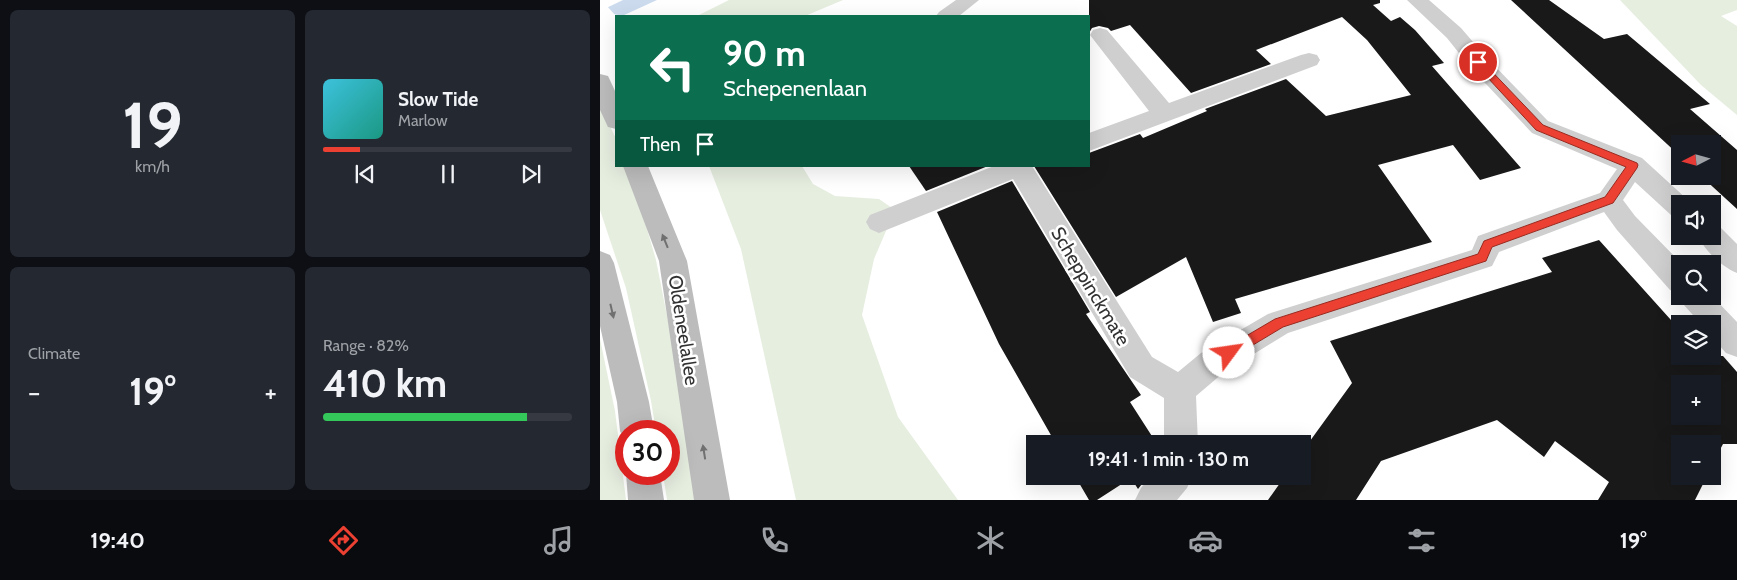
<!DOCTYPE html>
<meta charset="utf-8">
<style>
:root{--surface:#171b24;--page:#242831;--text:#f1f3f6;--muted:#9ea1a6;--line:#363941;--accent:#eb4032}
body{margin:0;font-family:Cabin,sans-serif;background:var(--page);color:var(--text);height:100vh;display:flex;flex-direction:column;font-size:19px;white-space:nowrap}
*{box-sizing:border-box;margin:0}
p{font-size:16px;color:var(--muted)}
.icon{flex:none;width:28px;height:28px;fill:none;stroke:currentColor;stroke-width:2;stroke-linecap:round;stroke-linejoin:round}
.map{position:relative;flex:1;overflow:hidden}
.details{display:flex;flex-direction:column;gap:10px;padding:10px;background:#0d0f14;width:600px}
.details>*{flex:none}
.guide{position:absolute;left:15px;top:15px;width:475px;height:152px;border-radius:0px;box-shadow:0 5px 20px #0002;background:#0b6e4f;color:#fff;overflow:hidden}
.needle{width:32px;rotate:264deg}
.buttons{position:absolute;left:1071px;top:135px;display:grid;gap:10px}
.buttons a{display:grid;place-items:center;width:50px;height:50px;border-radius:0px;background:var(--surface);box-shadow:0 5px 20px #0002;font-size:25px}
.speed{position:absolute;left:15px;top:420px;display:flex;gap:10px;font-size:25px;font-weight:700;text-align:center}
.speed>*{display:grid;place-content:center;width:65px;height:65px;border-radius:50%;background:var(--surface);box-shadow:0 5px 20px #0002;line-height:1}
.speed .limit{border:8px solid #d22;background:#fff;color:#111}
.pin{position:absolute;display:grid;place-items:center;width:42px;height:42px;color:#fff;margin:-21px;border:2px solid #fff;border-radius:50%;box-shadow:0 1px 5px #0007}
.me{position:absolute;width:55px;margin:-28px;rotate:59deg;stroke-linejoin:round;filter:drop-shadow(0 0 4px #0008)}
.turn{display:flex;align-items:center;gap:18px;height:105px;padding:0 25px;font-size:22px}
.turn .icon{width:65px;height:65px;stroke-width:2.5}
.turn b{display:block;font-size:35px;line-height:42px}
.then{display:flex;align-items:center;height:48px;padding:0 25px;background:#0003;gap:10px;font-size:19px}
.big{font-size:38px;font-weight:700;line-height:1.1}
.details .tile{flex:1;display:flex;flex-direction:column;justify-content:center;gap:8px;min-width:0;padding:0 18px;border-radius:8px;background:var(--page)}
.details .dial{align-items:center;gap:0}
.dial b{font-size:65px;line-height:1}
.song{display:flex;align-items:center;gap:15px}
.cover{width:60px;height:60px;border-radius:8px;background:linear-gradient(135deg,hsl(190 70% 55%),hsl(170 70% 35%))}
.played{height:5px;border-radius:2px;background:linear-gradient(90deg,var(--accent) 15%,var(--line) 15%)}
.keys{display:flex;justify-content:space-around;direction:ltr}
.heat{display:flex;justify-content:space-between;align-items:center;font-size:28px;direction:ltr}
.charge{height:8px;border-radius:4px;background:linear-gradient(90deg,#34c759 82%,var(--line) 0)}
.details .tiles{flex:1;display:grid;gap:10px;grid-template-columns:repeat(2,1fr)}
.trip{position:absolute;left:426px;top:435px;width:285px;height:50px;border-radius:0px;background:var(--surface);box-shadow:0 5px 20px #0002;font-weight:700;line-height:50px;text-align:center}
.menu{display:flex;height:80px;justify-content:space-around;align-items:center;background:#090b0e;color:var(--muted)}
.menu .icon{width:35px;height:35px}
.menu .on{color:var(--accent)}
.menu b{font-size:22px;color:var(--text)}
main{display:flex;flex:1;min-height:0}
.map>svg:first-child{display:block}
.green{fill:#e6eee0}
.water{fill:#ccdcee}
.pier{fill:#fff}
.building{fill:#191919;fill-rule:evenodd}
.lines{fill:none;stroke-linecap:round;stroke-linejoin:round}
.street{fill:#cfcfcf;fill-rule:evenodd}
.secondary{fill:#bcbcbc;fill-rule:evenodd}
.oneway{fill:#707070}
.route{fill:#eb4032;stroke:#992a20}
.labels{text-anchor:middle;stroke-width:5;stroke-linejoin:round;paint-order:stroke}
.street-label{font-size:19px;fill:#323232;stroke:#fff}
</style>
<main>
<section class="details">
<div class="tiles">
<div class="tile dial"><b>19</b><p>km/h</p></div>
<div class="tile">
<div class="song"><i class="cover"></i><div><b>Slow Tide</b><p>Marlow</p></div></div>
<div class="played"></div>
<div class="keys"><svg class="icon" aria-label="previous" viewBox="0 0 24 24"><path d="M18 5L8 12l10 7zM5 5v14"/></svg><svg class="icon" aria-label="pause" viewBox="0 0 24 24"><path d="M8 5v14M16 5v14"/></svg><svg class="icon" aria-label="next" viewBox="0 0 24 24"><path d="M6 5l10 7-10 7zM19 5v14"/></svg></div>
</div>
<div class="tile"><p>Climate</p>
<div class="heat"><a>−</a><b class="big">19°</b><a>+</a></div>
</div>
<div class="tile"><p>Range · 82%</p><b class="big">410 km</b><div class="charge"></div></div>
</div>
</section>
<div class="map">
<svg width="1137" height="500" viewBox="0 0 1137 500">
<rect width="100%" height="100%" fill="#fff"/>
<g class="green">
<path d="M129,0H243L205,16H97Z"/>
<path d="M1020,0H1137V10L1121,16L1137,26V115L1101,85Z"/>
<path d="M0,104L16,139V166L29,167L56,260L75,356L96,500H67L63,474H69V431H56L51,401L26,288L0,210Z"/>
<path d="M109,166H202L213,184L235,196L279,199L295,210L274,259L262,315L298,417L358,500H196L141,249Z"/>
<path d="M0,339L15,411L26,500H0Z"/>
</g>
<path class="water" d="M23,0H57L22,16L0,11Z"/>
<path class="pier" d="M6,5L16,16V22L0,29V8Z"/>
<g class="building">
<path d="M489,0H780V3L773,5L791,21L800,17L815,30L844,63L832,66L921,168L880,180L853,145L778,165L832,242L635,299L641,313L613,322L586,257L516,297L434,166H489V153L540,134L543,138L607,111L605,109L686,79L726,116L811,95L767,40L742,17L656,50L671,64L591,93L530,25L511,31L508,28L499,26L492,28L489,33Z"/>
<path d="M911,0H949L1004,39L1027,34L1110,104L1090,109L1137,150V209L1101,176H1112V144H1080V156Z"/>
<path d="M309,166H388L326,191Z"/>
<path d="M412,181L490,312L486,314L541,395L530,402L557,444H456L399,344L337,212Z"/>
<path d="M999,240L1080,330V356H1123L1137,372V444H1123L1112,465V444H1080V476H1107L1095,500H998L1009,482L955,441L944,457L897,420L781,461L756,500H668L685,476H702V452L752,383L730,341L952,272L942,258ZM1080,384H1112V416H1080Z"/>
<path d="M475,476H548L538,489L531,478L497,500H489Z"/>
</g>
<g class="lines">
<g class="street">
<path d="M356,0H379L359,16H336L339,12Z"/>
<path d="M807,0H829L861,28L886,57L948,121L1042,158L1089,201L1091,204H1080V218L1071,215L1035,182L1023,200L1035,216L1082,264H1080V293L1070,290L1017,230L1004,212L899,252L892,266L688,333L623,373L596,396L598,444H564V398L530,377L413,179L279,233L270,229L266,222L270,215L394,166H432L552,357L578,372L601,353L668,314L872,250L878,236L1000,193L1017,169L932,133L870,67L847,38Z"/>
<path d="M500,28L507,30L569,103L701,55L709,53L717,55L720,60L717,65L489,151V133L549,111L490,35L493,30Z"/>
<path d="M1112,226L1121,228L1137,244V273C1122,267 1105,251 1098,236H1112Z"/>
<path d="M1080,295L1112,296L1137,322V357L1126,353L1112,337V324H1101L1084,305Z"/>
<path d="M551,476H592L587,488L577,500H535L541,488Z"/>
</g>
<g class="secondary">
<path d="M0,74L8,76L16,93V129L8,127L0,110Z"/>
<path d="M23,166H48L87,261L130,500H94L59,261Z"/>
<path d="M0,251L10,255L14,263L49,402L54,431H26V443L20,431L17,402L0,326Z"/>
<path d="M26,473L60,474L64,500H28Z"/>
</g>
</g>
<defs><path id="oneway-solid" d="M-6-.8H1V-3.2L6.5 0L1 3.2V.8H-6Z" transform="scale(1.25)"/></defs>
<g class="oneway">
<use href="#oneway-solid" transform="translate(65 241) rotate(-112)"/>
<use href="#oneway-solid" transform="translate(12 311) rotate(77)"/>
<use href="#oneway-solid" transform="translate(104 452) rotate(-99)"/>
</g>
<path class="route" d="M878,59L881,60L943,125L1037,163L1038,165L1037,168L1013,203L892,247L886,261L683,327L633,357L629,359L624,357L622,353L624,349L675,319L878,254L884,241L1005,197L1026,167L936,130L875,64L874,62Z"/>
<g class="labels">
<g class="street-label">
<text transform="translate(491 286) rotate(59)" y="7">Scheppinckmate</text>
<text transform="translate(84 330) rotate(81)" y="7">Oldeneelallee</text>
</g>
</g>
</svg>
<div class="buttons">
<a><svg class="needle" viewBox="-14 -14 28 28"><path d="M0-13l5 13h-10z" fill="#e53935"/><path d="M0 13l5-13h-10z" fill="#9ea1a6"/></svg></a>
<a><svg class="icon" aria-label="sound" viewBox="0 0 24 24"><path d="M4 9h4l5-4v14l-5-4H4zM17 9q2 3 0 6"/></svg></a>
<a><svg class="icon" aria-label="search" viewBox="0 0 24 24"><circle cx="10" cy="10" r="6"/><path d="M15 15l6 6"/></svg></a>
<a><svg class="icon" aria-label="layers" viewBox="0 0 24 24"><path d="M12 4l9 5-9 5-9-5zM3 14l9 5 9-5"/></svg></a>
<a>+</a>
<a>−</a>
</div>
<div class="speed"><div class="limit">30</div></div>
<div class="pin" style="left:878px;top:62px;background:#d93025"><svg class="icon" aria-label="arrive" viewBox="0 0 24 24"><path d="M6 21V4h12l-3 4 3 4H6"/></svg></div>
<svg class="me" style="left:629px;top:353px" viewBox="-20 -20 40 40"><circle r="19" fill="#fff"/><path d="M0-13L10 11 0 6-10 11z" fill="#eb4032"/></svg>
<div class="trip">19:41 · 1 min · 130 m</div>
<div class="guide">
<div class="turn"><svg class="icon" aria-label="left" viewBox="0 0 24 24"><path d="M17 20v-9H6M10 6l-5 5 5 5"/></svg><div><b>90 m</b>Schepenenlaan</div></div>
<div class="then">Then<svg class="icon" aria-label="arrive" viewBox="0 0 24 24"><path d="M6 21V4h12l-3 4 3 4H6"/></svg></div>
</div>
</div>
</main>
<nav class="menu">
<b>19:40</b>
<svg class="icon on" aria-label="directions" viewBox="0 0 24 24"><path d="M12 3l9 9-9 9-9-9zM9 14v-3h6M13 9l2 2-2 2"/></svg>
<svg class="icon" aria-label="music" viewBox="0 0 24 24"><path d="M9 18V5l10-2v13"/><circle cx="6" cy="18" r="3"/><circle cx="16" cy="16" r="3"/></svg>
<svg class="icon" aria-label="phone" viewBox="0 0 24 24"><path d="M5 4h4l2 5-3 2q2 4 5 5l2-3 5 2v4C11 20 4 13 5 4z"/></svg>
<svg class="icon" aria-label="climate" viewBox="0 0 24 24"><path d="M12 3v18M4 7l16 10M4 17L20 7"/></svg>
<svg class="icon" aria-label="car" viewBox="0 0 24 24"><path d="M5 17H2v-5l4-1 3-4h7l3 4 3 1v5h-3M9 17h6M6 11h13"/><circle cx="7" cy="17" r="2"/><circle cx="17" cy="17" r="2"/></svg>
<svg class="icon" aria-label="filters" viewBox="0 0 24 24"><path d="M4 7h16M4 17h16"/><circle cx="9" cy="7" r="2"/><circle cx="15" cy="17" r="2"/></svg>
<b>19°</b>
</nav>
